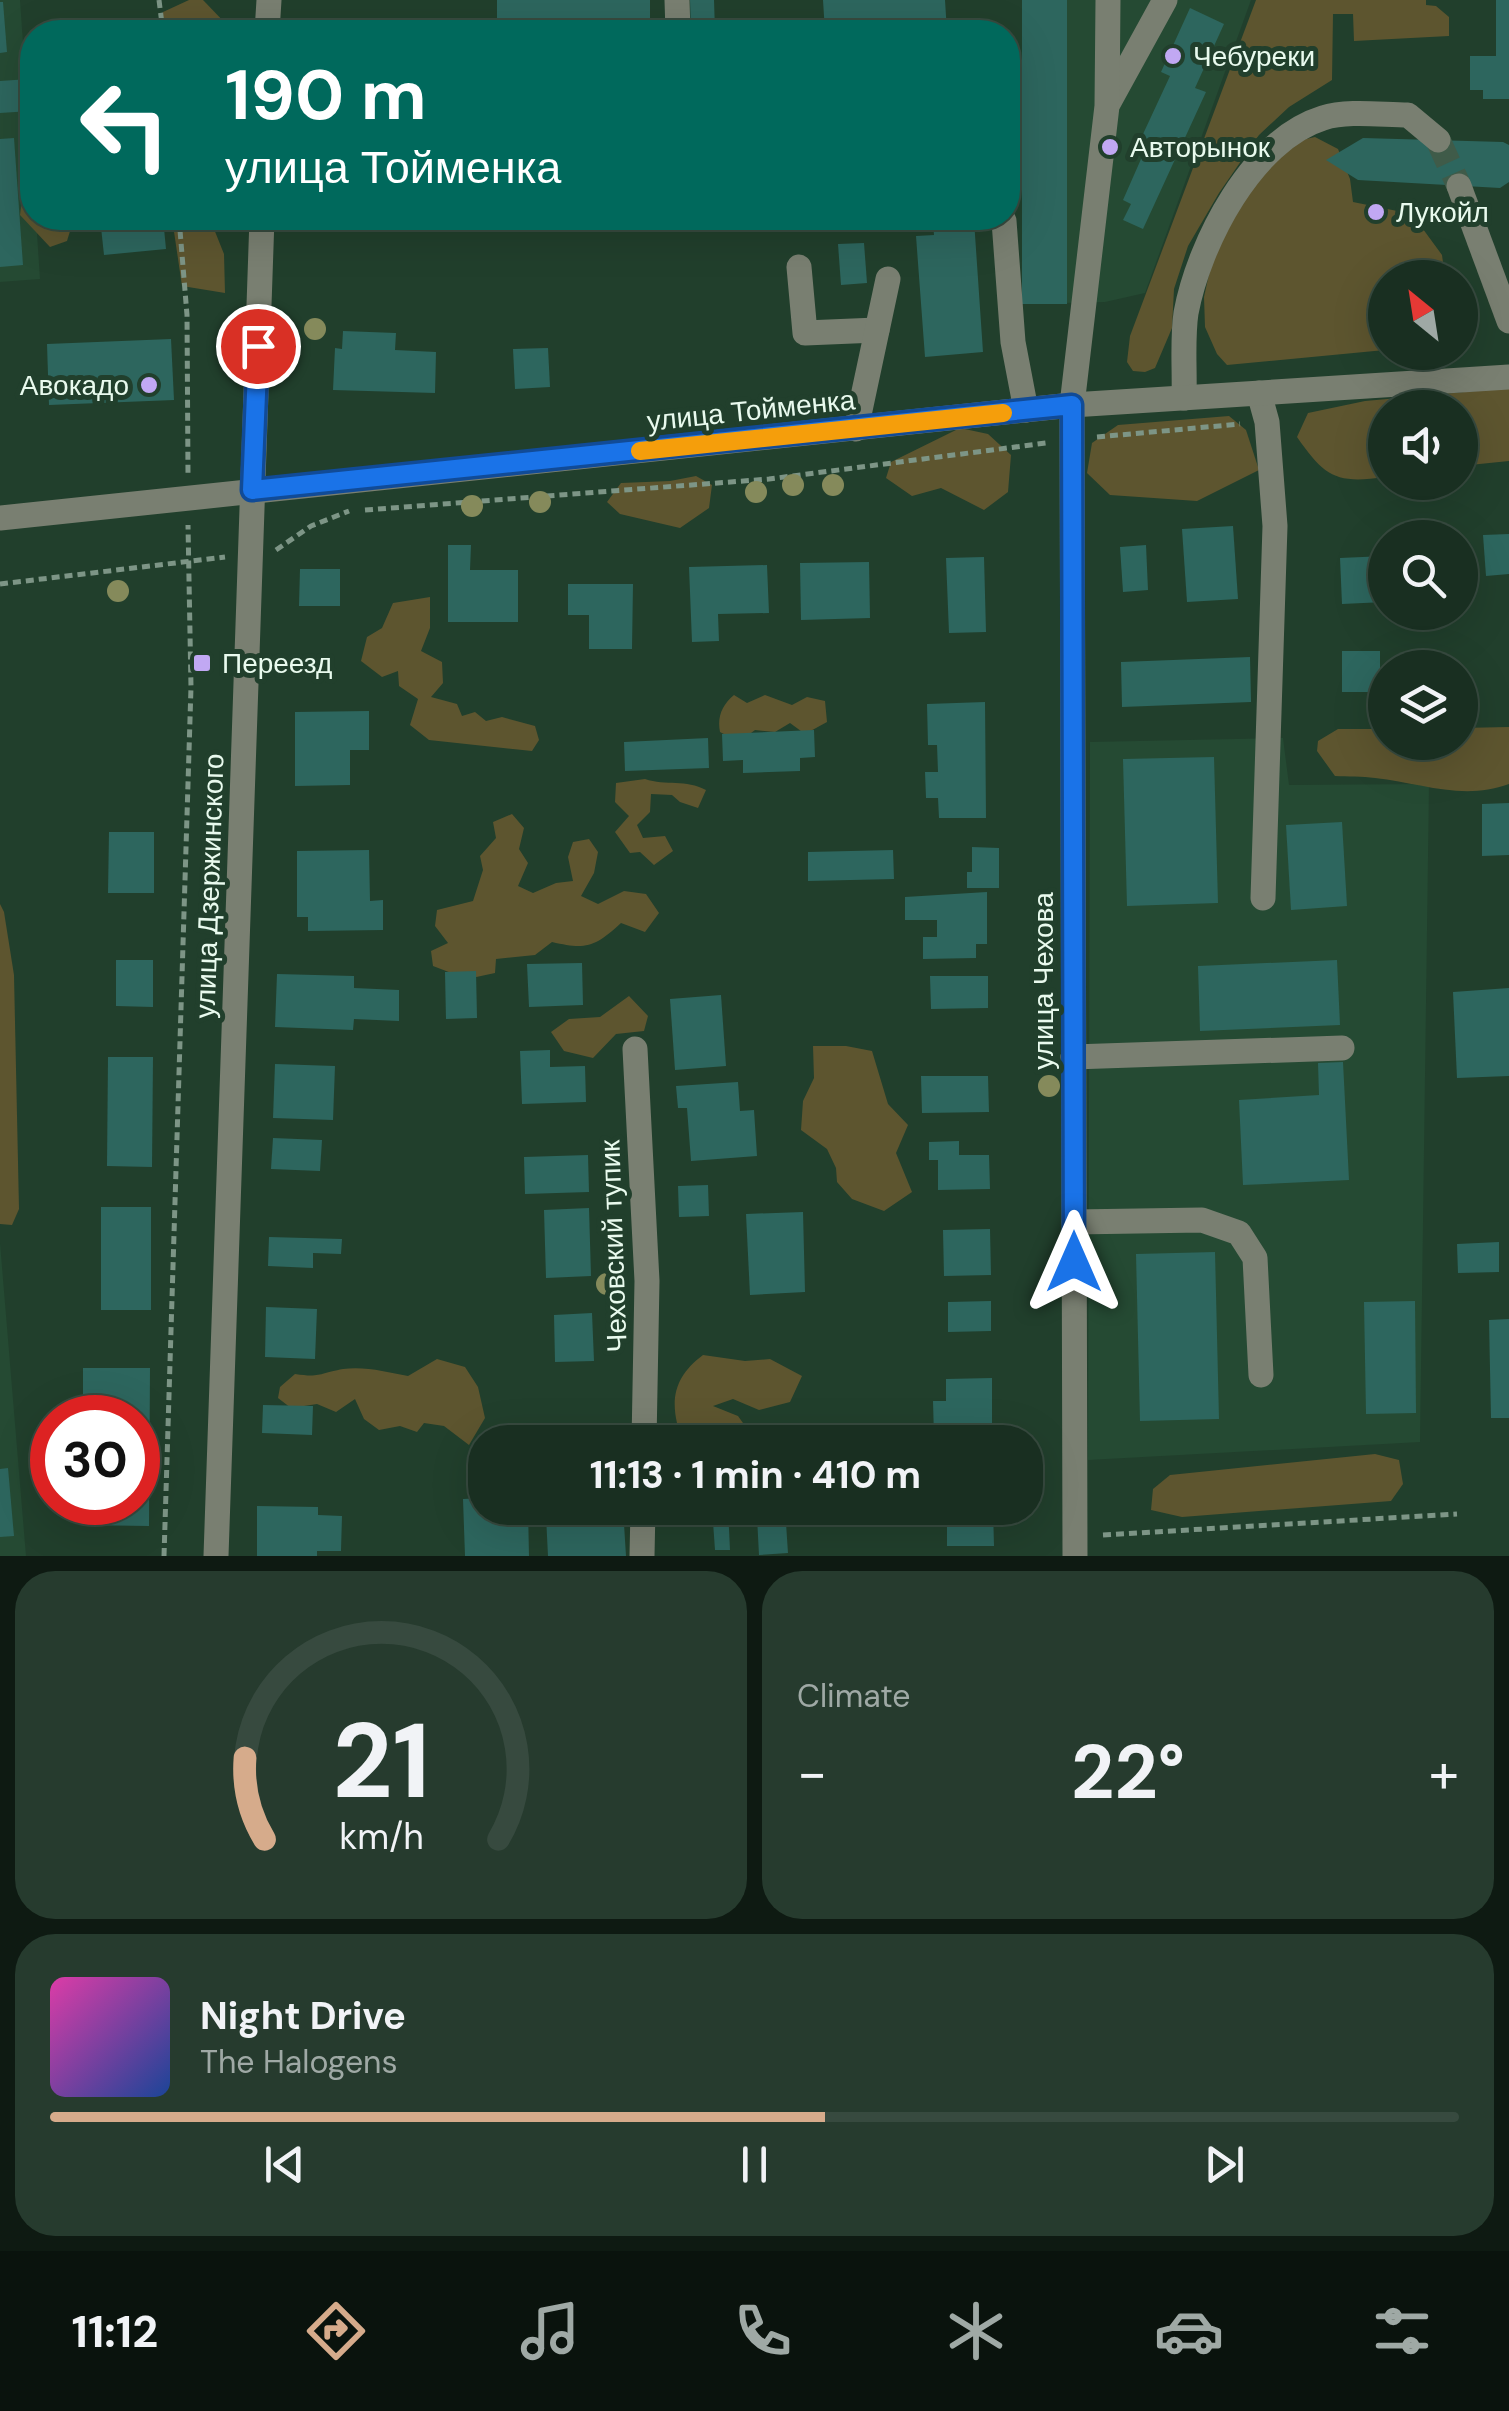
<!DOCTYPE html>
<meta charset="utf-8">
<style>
:root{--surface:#192f21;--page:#263b2e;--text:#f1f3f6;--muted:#9fa9a5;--line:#374a3f;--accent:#d6ab8b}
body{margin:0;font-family:"DM Sans",sans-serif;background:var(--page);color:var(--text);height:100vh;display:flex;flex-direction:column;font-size:38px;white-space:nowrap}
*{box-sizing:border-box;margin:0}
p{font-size:32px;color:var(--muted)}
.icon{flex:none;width:55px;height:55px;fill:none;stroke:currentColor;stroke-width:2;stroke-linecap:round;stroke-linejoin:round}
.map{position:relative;height:1556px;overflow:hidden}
.sheet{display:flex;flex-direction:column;gap:15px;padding:15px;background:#0e1a12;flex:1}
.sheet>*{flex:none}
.top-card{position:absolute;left:20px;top:20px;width:1000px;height:210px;border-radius:40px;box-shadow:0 10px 40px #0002,0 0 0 2px var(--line);background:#00695c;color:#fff;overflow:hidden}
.needle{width:65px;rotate:330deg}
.tools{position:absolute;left:1368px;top:260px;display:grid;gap:20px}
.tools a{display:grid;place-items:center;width:110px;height:110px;border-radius:50%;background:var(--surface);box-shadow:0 10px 40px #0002,0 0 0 2px var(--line);font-size:50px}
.speed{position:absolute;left:30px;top:1395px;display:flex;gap:20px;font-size:50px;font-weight:700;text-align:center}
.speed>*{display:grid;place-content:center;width:130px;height:130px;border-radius:50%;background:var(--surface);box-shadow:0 10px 40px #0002,0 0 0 2px var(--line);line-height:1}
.speed .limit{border:15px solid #d22;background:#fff;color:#111}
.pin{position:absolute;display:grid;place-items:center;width:85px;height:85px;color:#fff;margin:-42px;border:5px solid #fff;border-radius:50%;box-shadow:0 2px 10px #0007}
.me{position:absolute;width:110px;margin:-55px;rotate:0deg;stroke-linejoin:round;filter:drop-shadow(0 0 8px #0008)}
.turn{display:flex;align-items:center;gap:35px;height:210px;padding:0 40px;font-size:45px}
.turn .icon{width:130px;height:130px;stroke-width:2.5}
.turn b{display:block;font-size:70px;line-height:85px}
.big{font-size:75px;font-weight:700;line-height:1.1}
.sheet .widget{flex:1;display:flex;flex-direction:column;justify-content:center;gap:15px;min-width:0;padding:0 35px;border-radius:40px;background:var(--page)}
.sheet .dial{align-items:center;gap:0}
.dial svg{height:260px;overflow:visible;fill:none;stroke:var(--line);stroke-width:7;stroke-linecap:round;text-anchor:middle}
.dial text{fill:var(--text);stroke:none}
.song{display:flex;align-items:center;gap:30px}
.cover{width:120px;height:120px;border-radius:15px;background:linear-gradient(135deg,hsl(320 70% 55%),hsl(220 70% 35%))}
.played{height:10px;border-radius:5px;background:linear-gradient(90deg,var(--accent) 55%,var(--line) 55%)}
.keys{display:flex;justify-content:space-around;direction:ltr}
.heat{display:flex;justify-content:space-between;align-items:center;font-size:55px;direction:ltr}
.sheet .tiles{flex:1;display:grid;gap:15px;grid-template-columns:1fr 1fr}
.widget:last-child{grid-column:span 2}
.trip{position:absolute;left:468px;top:1425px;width:575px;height:100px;border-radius:40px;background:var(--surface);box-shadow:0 10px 40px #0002,0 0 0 2px var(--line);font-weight:700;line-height:100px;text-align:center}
.tab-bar{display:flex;height:160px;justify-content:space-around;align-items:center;background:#0a130d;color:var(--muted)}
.tab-bar .icon{width:70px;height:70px}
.tab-bar .current{color:var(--accent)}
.tab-bar b{font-size:45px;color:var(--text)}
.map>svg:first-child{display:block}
.built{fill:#254a33}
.green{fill:#5d552f}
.building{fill:#2d665e}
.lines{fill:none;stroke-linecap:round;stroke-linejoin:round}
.minor-tunnel{stroke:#3f5b49;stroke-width:25;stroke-dasharray:25 12;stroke-linecap:butt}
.path{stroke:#7d9586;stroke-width:5;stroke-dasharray:8 5;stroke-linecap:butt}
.minor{stroke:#797f71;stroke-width:25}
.tree{fill:#858a5b}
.route-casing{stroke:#114b97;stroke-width:25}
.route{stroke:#1a73e8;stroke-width:18}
.slow{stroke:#f59e0b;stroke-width:18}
.poi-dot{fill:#c1a8f3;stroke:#213f2c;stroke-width:4}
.labels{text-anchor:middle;stroke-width:10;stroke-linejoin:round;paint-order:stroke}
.poi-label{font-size:28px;fill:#e9faee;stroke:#213f2c;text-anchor:start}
.street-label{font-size:28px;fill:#e9faee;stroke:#213f2c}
</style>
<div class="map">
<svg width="1509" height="1556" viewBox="0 0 1509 1556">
<rect width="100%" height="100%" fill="#213f2c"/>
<g class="built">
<path d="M0,0H20L32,171V218H36L40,279L0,282Z"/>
<path d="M1022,0H1251L1145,293L1105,302L1022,304Z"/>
<path d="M1283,738L1289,785L1429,784L1420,1442L1088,1460L1090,742Z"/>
<path d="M0,1243L26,1556H0Z"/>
</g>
<g class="green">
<path d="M189,0H203L228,26L227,32H154L163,12Z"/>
<path d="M1256,0H1426V5L1436,6L1449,17V36L1354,41L1353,14H1333L1332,80L1289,107L1259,135L1219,193L1188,246L1174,289L1172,328L1155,368L1145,372L1133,371L1127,362L1130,336Z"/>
<path d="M1315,137L1338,149L1350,179L1353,202L1412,214L1442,255L1445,277L1385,278V350L1227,365L1217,354L1205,327L1204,297L1211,265L1229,219L1288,143Z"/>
<path d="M32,164V218H74L67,241L50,247L20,215L26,172Z"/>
<path d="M172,218H214V229L224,254L225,293L182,286Z"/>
<path d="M1509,388V461L1460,466V408H1385V477C1336,484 1325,477 1297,437L1308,413L1365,401Z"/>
<path d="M1229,416L1246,430L1259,470L1197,501L1110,495L1087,473L1092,443L1118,425Z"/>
<path d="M960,428L988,434L1011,455L1008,492L984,510L941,488L912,496L886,478L891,462Z"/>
<path d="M696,476L712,485L709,508L680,528L620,514L607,502L621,483L670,481Z"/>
<path d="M430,597V628L421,651L442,662L443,683L431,697L457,704L462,716L475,712L486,721L502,717L535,726L539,740L532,751L429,740L410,725L418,699L399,686L398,671L382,677L361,661L367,637L382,628L393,603Z"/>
<path d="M734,695L747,703L765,695L792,705L807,697L825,701L827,722L805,734L790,723L775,732L755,730L739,742L720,732C717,717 722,705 734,695Z"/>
<path d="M1509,727V784C1463,801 1421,783 1375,778C1362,776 1348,777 1335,776L1317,751L1318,741L1338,729H1385V742H1460V728Z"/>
<path d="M645,779C666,786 686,779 706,790L698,808L680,802L672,795L651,794L650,812L637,825L643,838L665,836L673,851L654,865L640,852L630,853L615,832L629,816L615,802L616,783Z"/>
<path d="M512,814L524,828L519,849L528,863L518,886L533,893L556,883L573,881L568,857L573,842L589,839L598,852L594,873L581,896L598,904L624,891L646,894L659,913L645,932L621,923C595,947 586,950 552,942L535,955L496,959L495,973L467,979L433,966L431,951L448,943L435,926L437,910L473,901L483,870L480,856L496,838L493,822Z"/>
<path d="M0,904L4,912L14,975L19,1209L12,1225L0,1224Z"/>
<path d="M629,996L648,1016L644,1031L616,1034L593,1058L564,1051L551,1032L569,1019L600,1017Z"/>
<path d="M813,1046H846L872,1051L888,1104L908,1125L896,1153L912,1192L884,1211L852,1199L837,1182L836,1168L827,1149L801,1130L803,1101L814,1078Z"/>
<path d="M703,1355L745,1361L770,1359L802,1376L790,1402L759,1410L733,1399L713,1406L738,1416L753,1437L750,1442H711L704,1428L677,1423C670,1393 679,1373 703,1355Z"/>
<path d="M437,1359L465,1367L478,1387L485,1418L469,1445L444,1426L424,1423L417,1432L400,1426L379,1430L364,1419L355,1399L336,1412L317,1404L291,1408L278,1398L280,1387L295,1374C321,1378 320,1373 343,1369C365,1366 387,1372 408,1376Z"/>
<path d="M1375,1454L1399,1460L1403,1484L1391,1501L1182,1517L1151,1510L1153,1489L1170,1475Z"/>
</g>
<g class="building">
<rect x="497" y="0" width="153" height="32"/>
<path d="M690,0H714L715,32H691Z"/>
<path d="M823,0H945L947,32H825Z"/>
<rect x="1022" y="0" width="45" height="304"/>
<path d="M1496,0H1509V99H1483V90H1470V56H1496Z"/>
<path d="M0,2H3L7,52L0,53Z"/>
<path d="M1190,8L1224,24L1195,88L1206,92L1143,229L1123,220L1131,204L1123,200L1145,150L1137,147L1170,76L1161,72Z"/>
<path d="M29,79L31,111L0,113V81Z"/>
<path d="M14,138L23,265L0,267V139Z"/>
<path d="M1363,138L1503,142L1509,145V182L1500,188L1358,180L1326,160Z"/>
<path d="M100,218H163L166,249L104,255Z"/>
<path d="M974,220L983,352L925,357L916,236L934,235L933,223Z"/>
<path d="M864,243L867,283L841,285L838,244Z"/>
<path d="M343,331L396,333L395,350L436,352L435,393L333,390L335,348L342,349Z"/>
<path d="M171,339L174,400L49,405L47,344Z"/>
<path d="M548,348L550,387L515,389L513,349Z"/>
<path d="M1233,526L1238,599L1187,602L1182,529Z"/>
<path d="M1509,534V574L1486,576L1483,535Z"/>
<path d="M448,545H471L470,570H518V622H448Z"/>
<path d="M1146,545L1148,590L1123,592L1120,547Z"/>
<path d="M1385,556V602L1342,604L1340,558Z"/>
<path d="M984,557L986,632L949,633L946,558Z"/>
<path d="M869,562L870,618L801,620L800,563Z"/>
<path d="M767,565L769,613L718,614L719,641L692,642L689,567Z"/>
<path d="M300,569H340V606H299Z"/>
<path d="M568,584H633L632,649H589V615H568Z"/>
<rect x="1342" y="651" width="38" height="41"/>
<path d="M1250,657L1251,702L1122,707L1121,662Z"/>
<path d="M985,702L986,818H939L938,798H926L925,772H938L937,745H928L927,704Z"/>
<path d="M369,711V750H350V785L295,786V712Z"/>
<path d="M814,730L815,757L800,758V771L743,773V760L723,761L722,734Z"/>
<path d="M708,738L709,768L625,771L624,742Z"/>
<path d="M1214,757L1218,903L1127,906L1123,759Z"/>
<path d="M1509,803V855L1482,856V804Z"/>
<path d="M1342,822L1347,906L1291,910L1286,825Z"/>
<path d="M109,832H154V893H108Z"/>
<path d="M972,847L999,848V888H967V872H972Z"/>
<path d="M369,850L370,901L383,900V930L308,931V917H297V851Z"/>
<path d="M893,850L894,879L808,881V852Z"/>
<path d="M987,892V944H976V958L923,959V937H937V920H905V897Z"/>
<path d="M116,960H153V1007L116,1006Z"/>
<path d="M1337,960L1340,1025L1200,1031L1198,966Z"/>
<path d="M582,963L583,1005L529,1007L527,964Z"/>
<path d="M476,971L477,1018L446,1019L445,972Z"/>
<path d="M277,974L354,976V988L399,990V1021L354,1019L353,1030L275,1027Z"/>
<path d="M930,976H988V1008L931,1009Z"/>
<path d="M1509,988V1076L1457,1078L1453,992Z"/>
<path d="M721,995L726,1066L675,1070L670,999Z"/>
<path d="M550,1050V1067L585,1066L586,1102L522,1104L520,1051Z"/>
<path d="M108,1057H153L152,1167L107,1166Z"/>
<path d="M1343,1062L1349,1180L1243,1185L1239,1100L1319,1095L1318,1063Z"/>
<path d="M275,1064L335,1066L333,1120L273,1118Z"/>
<path d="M921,1076H988L989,1112L922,1113Z"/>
<path d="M738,1082L740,1111L754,1110L757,1156L691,1161L687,1108H678L676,1086Z"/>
<path d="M273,1138L322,1140L320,1171L271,1169Z"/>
<path d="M959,1141V1155H989L990,1189L938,1190V1160H929V1142Z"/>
<path d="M588,1155L589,1192L525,1194L524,1157Z"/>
<path d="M708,1185L709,1216L679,1217L678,1186Z"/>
<rect x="101" y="1207" width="50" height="103"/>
<path d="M589,1208L591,1276L546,1278L544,1210Z"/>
<path d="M803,1212L805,1292L750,1295L746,1214Z"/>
<path d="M990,1229L991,1275L944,1276L943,1230Z"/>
<path d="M269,1237L342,1239L341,1254L313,1253V1268L268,1266Z"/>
<path d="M1499,1242V1272L1458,1273L1457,1244Z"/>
<path d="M1215,1252L1219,1419L1140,1421L1136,1254Z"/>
<path d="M991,1301V1331L948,1332V1302Z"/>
<path d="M1415,1301L1416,1413L1366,1414L1364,1302Z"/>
<path d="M266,1307L317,1309L315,1359L265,1357Z"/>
<path d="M592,1313L594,1361L555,1362L554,1315Z"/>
<path d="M1509,1319V1418H1491L1489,1320Z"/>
<path d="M83,1368H150L149,1526L82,1525V1502H138V1418H83Z"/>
<path d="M992,1378V1437H934L933,1401H946V1379Z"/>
<path d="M263,1405L313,1406L312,1435L262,1433Z"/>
<path d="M8,1468L14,1536L0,1537V1469Z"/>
<path d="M485,1498V1508H528L529,1556H465L463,1499Z"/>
<path d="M257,1506L318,1507V1515L342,1516L341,1551H317V1556H257Z"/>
<path d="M572,1508H623L626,1556H548L546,1516L572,1514Z"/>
<path d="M712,1508H728L730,1550H715Z"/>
<path d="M762,1508H785L788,1553L759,1555L757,1517L762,1516Z"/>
<path d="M947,1508H993L994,1546H947Z"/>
</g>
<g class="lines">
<path class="minor-tunnel" d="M1438,140L1459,186"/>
<g class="path">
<path d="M159,0L163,32"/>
<path d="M179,218L187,315L188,474"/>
<path d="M179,224L220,220"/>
<path d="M1097,437L1240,424"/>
<path d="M365,510L769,479L1046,443"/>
<path d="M276,550L311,526L349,511"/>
<path d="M0,584L225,557"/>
<path d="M191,664L202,663"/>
<path d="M1103,1535L1457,1514"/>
<path d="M164,1556L191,687L188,525"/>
</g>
<g class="minor">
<path d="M677,0L678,32"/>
<path d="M267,32L269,0"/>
<path d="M1109,102L1165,0"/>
<path d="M1459,186L1509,321"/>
<path d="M1004,221L1013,342L1026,410"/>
<path d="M799,267L805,333L877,330"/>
<path d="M1259,393L1267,422L1275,526L1263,898"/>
<path d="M1184,398C1185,370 1182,340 1186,313C1199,243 1252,140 1323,118C1348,110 1382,115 1408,115L1438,140"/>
<path d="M856,429L888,279"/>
<path d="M0,518L1072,405L1509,377"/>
<path d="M635,1049L647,1281L644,1442"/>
<path d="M1073,1057L1342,1048"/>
<path d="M1074,1222L1202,1220L1239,1233L1255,1258L1261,1375"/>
<path d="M216,1556L262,218"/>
<path d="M642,1556L643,1508"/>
<path d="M1075,1556L1072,405L1107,106L1108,0"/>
</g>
</g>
<g class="tree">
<circle cx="315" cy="329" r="11"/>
<circle cx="793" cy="485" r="11"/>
<circle cx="833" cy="485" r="11"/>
<circle cx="756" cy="492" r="11"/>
<circle cx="540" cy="502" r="11"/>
<circle cx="472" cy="506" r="11"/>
<circle cx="118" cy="591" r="11"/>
<circle cx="1049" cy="1086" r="11"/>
<circle cx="607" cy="1284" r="11"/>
</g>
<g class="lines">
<g class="route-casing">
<path id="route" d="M258,346L252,490L1072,405L1074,1262"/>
</g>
<use href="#route" class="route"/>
<path class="slow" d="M640,451L1003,413"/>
</g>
<g class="poi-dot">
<circle cx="1173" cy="56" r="10"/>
<circle cx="1110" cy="147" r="10"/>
<circle cx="1376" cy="212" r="10"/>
<circle cx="149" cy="385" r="10"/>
<rect x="192" y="653" width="20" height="20" rx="5"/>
</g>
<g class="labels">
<g class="poi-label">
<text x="1193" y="66">Чебуреки</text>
<text x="1130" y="157">Авторынок</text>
<text x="1396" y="222">Лукойл</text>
<text x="129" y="395" text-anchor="end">Авокадо</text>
<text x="222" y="673">Переезд</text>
</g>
<g class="street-label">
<text transform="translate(751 410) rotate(-6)" y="10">улица Тойменка</text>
<text transform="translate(209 886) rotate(-88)" y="10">улица Дзержинского</text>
<text transform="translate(1043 981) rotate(-90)" y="10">улица Чехова</text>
<text transform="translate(613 1246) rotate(-92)" y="10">Чеховский тупик</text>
</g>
</g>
</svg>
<div class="tools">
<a><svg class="needle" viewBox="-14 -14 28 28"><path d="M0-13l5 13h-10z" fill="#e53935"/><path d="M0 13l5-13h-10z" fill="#9fa9a5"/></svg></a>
<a><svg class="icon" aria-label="sound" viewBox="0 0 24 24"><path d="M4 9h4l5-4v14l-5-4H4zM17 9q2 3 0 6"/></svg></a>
<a><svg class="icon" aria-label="search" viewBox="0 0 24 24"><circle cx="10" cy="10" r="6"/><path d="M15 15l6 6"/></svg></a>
<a><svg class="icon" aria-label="layers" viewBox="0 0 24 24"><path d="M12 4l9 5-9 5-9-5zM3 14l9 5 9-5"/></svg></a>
</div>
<div class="speed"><div class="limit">30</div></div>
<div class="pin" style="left:258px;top:346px;background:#d93025"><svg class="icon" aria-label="arrive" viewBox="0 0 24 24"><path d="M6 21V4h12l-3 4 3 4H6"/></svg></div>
<svg class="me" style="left:1074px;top:1262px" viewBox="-20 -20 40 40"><path d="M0-17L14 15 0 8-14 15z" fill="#1a73e8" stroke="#fff" stroke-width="4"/></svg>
<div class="trip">11:13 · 1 min · 410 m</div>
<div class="top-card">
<div class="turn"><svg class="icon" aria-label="left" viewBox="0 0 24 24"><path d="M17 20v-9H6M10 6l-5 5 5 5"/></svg><div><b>190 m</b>улица Тойменка</div></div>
</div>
</div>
<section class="sheet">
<div class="tiles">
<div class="widget dial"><svg viewBox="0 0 100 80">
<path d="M14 69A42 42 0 1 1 86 69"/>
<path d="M14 69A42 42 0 0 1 8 44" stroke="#d6ab8b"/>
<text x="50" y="56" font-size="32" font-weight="700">21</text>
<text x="50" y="72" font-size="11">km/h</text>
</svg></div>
<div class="widget"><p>Climate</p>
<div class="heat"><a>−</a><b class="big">22°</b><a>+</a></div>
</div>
<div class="widget">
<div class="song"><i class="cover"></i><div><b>Night Drive</b><p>The Halogens</p></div></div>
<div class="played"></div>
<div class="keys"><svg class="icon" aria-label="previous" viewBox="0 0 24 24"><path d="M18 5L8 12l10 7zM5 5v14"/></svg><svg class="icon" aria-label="pause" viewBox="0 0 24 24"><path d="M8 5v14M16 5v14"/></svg><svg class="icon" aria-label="next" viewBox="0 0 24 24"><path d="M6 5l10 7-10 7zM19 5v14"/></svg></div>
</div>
</div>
</section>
<nav class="tab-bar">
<b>11:12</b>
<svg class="icon current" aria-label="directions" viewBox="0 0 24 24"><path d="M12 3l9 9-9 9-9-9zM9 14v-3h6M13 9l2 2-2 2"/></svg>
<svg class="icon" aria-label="music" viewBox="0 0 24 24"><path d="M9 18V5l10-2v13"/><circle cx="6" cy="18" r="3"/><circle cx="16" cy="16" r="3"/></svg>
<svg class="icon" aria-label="phone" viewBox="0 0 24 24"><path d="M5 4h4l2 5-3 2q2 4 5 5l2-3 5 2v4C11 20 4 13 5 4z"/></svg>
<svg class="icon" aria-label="climate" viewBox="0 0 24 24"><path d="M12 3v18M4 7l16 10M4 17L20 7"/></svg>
<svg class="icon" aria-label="car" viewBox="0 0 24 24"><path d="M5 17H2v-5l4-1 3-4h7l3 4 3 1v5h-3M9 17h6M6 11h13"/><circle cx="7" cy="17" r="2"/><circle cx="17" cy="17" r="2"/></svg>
<svg class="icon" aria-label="filters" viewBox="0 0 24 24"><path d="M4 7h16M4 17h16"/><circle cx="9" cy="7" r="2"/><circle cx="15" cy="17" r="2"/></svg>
</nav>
